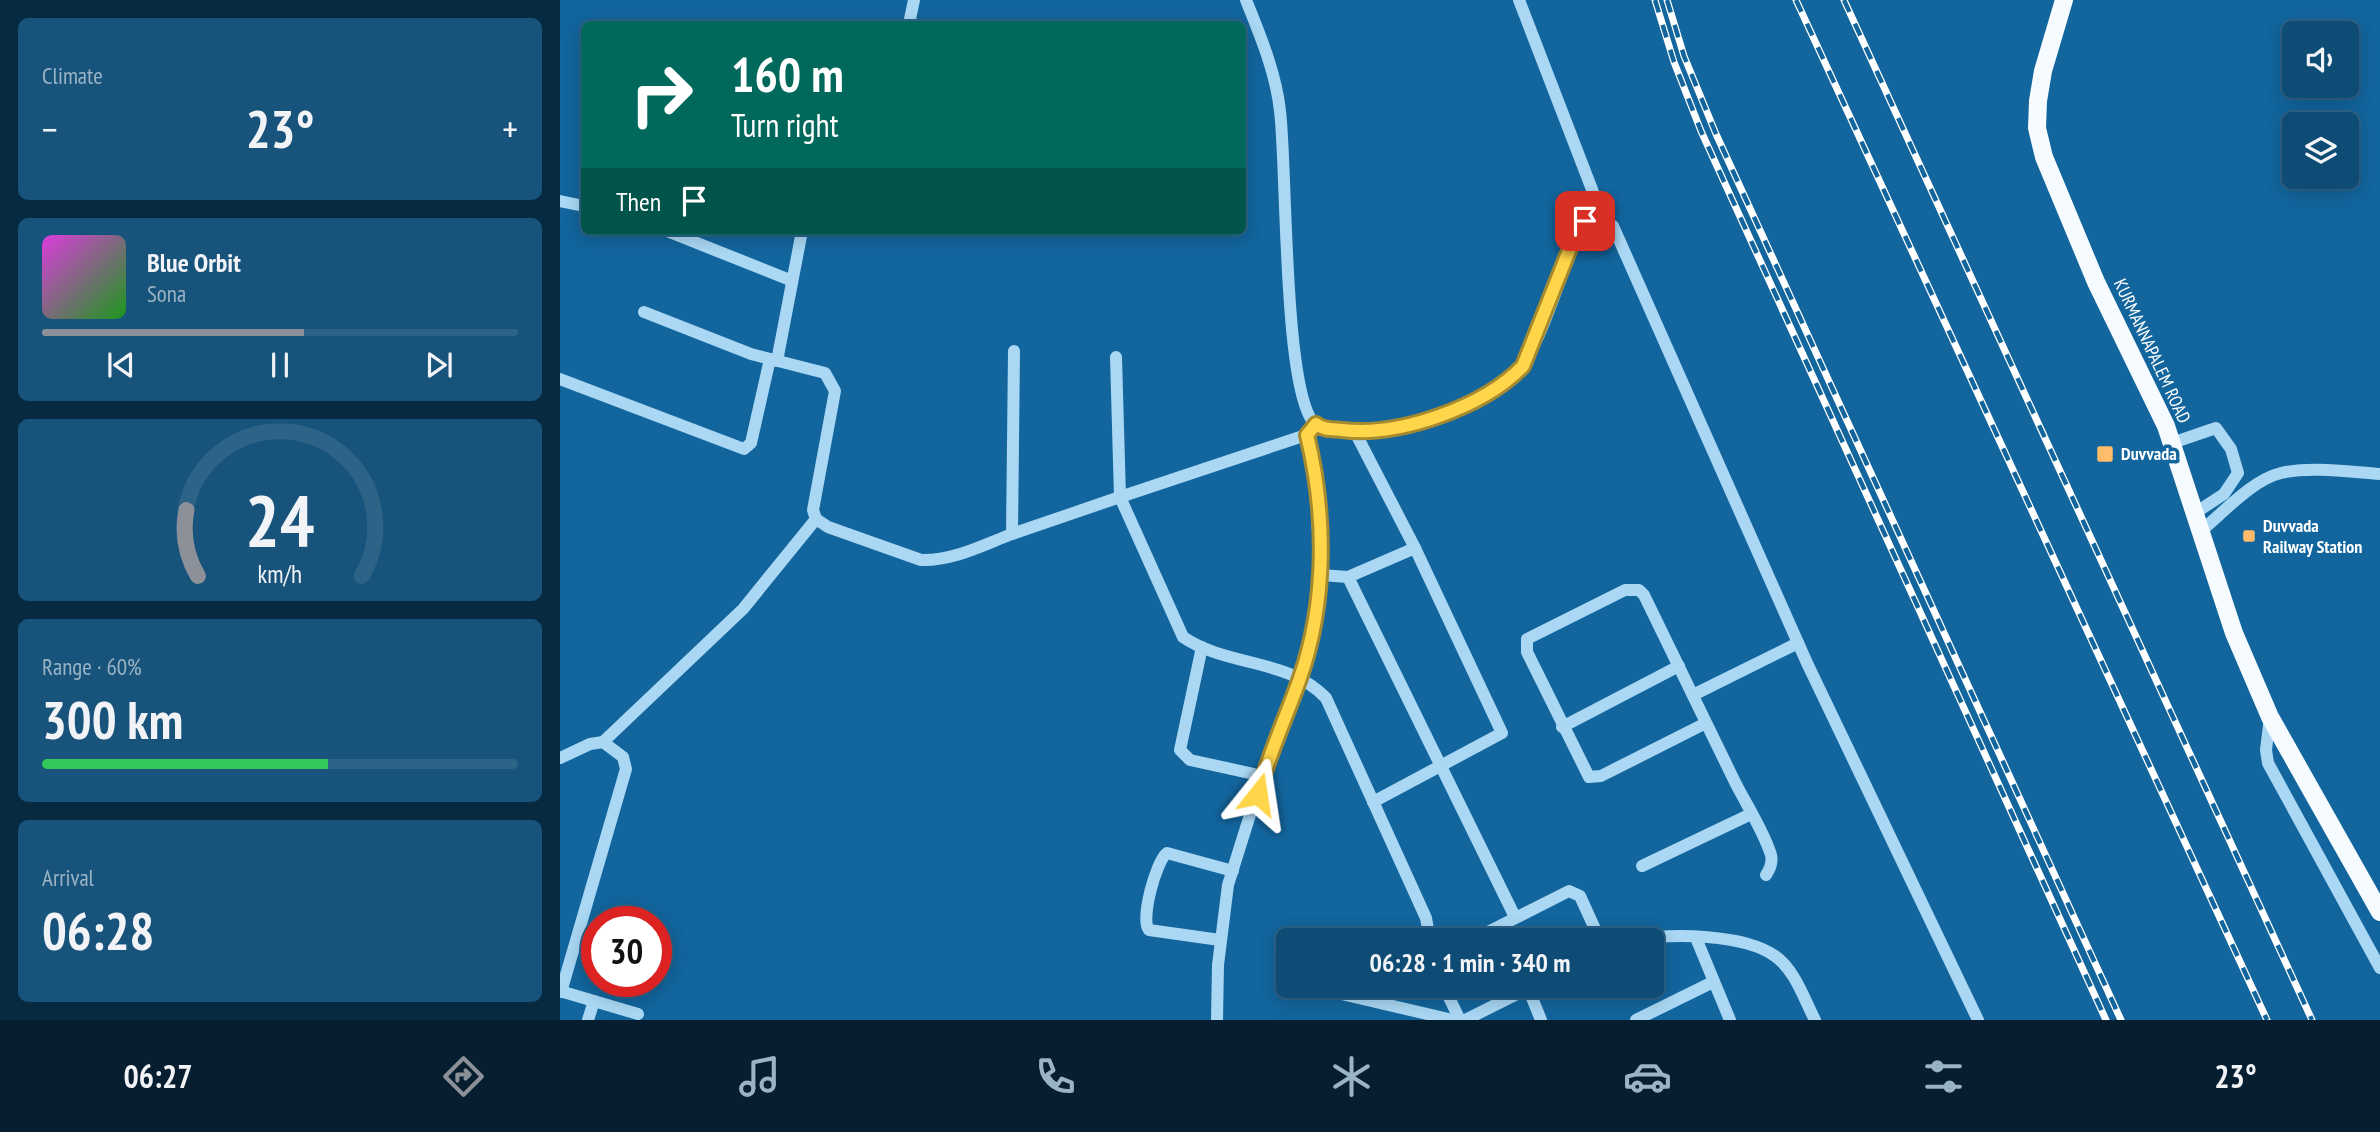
<!DOCTYPE html>
<meta charset="utf-8">
<style>
:root{--surface:#0e4c76;--page:#17537b;--text:#f1f3f6;--muted:#9bb4c5;--line:#2e6388;--accent:#8c9099}
body{margin:0;font-family:"PT Sans Narrow",sans-serif;background:var(--page);color:var(--text);height:100vh;display:flex;flex-direction:column;font-size:26px;white-space:nowrap}
*{box-sizing:border-box;margin:0}
p{font-size:23px;color:var(--muted)}
.icon{flex:none;width:38px;height:38px;fill:none;stroke:currentColor;stroke-width:2;stroke-linecap:round;stroke-linejoin:round}
.map{position:relative;flex:1;overflow:hidden}
.side{display:flex;flex-direction:column;gap:18px;padding:18px;background:#082a41;width:560px}
.side>*{flex:none}
.top-card{position:absolute;left:21px;top:21px;width:665px;height:214px;border-radius:10px;box-shadow:0 4px 18px #0003,0 0 0 2px var(--line);background:#00695c;color:#fff;overflow:hidden}
.controls{position:absolute;left:1722px;top:21px;display:grid;gap:14px}
.controls a{display:grid;place-items:center;width:77px;height:77px;border-radius:10px;background:var(--surface);box-shadow:0 4px 18px #0003,0 0 0 2px var(--line);font-size:35px}
.speed{position:absolute;left:21px;top:906px;display:flex;gap:14px;font-size:35px;font-weight:700;text-align:center}
.speed>*{display:grid;place-content:center;width:91px;height:91px;border-radius:50%;background:var(--surface);box-shadow:0 4px 18px #0003,0 0 0 2px var(--line);line-height:1}
.speed .limit{border:10px solid #d22;background:#fff;color:#111}
.pin{position:absolute;display:grid;place-items:center;width:60px;height:60px;color:#fff;margin:-30px;border-radius:14px;box-shadow:0 4px 10px #0006}
.me{position:absolute;width:77px;margin:-38px;rotate:15deg;stroke-linejoin:round;filter:drop-shadow(0 0 5px #0008)}
.turn{display:flex;align-items:center;gap:24px;height:147px;padding:0 35px;font-size:32px}
.turn .icon{width:91px;height:91px;stroke-width:2.5}
.turn b{display:block;font-size:49px;line-height:60px}
.then{display:flex;align-items:center;height:66px;padding:0 35px;background:#0003;gap:14px;font-size:26px}
.big{font-size:52px;font-weight:700;line-height:1.1}
.side .tile{flex:1;display:flex;flex-direction:column;justify-content:center;gap:10px;min-width:0;padding:0 24px;border-radius:10px;background:var(--page)}
.side .dial{align-items:center;gap:0}
.dial svg{height:182px;overflow:visible;fill:none;stroke:var(--line);stroke-width:7;stroke-linecap:round;text-anchor:middle}
.dial text{fill:var(--text);stroke:none}
.song{display:flex;align-items:center;gap:21px}
.cover{width:84px;height:84px;border-radius:10px;background:linear-gradient(135deg,hsl(300 70% 55%),hsl(120 70% 35%))}
.played{height:7px;border-radius:4px;background:linear-gradient(90deg,var(--accent) 55%,var(--line) 55%)}
.keys{display:flex;justify-content:space-around;direction:ltr}
.heat{display:flex;justify-content:space-between;align-items:center;font-size:38px;direction:ltr}
.charge{height:10px;border-radius:5px;background:linear-gradient(90deg,#34c759 60%,var(--line) 0)}
.trip{position:absolute;left:716px;top:928px;width:388px;height:70px;border-radius:10px;background:var(--surface);box-shadow:0 4px 18px #0003,0 0 0 2px var(--line);font-weight:700;line-height:70px;text-align:center}
.tabs{display:flex;height:112px;justify-content:space-around;align-items:center;background:#061e2f;color:var(--muted)}
.tabs .icon{width:49px;height:49px}
.tabs .active{color:var(--accent)}
.tabs b{font-size:32px;color:var(--text)}
main{display:flex;flex:1;min-height:0}
.map>svg:first-child{display:block}
.lines{fill:none;stroke-linecap:round;stroke-linejoin:round}
.minor{stroke:#a9d7f4;stroke-width:12}
.major{stroke:#f6fbff;stroke-width:18}
.rail-casing{stroke:#fff;stroke-width:7}
.rail{stroke:#12659d;stroke-width:4.5;stroke-dasharray:13;stroke-linecap:butt}
.route-casing{stroke:#a68a30;stroke-width:18}
.route{stroke:#ffd54a;stroke-width:12}
.poi-dot{fill:#ffbd6c;stroke:#12659d;stroke-width:2.5}
.labels{text-anchor:middle;stroke-width:7;stroke-linejoin:round;paint-order:stroke}
.street-label{font-size:18px;fill:#fff;stroke:#12659d}
.poi-label{font-size:18px;font-weight:bold;fill:#fff;stroke:#12659d;text-anchor:start}
</style>
<main>
<section class="side">
<div class="tile"><p>Climate</p>
<div class="heat"><a>−</a><b class="big">23°</b><a>+</a></div>
</div>
<div class="tile">
<div class="song"><i class="cover"></i><div><b>Blue Orbit</b><p>Sona</p></div></div>
<div class="played"></div>
<div class="keys"><svg class="icon" aria-label="previous" viewBox="0 0 24 24"><path d="M18 5L8 12l10 7zM5 5v14"/></svg><svg class="icon" aria-label="pause" viewBox="0 0 24 24"><path d="M8 5v14M16 5v14"/></svg><svg class="icon" aria-label="next" viewBox="0 0 24 24"><path d="M6 5l10 7-10 7zM19 5v14"/></svg></div>
</div>
<div class="tile dial"><svg viewBox="0 0 100 80">
<path d="M14 69A42 42 0 1 1 86 69"/>
<path d="M14 69A42 42 0 0 1 9 40" stroke="#8c9099"/>
<text x="50" y="56" font-size="32" font-weight="700">24</text>
<text x="50" y="72" font-size="11">km/h</text>
</svg></div>
<div class="tile"><p>Range · 60%</p><b class="big">300 km</b><div class="charge"></div></div>
<div class="tile"><p>Arrival</p><b class="big">06:28</b></div>
</section>
<div class="map">
<svg width="1820" height="1020" viewBox="0 0 1820 1020">
<rect width="100%" height="100%" fill="#12659d"/>
<g class="lines">
<g class="minor">
<path d="M686,0C700,35 716,73 720,111C727,165 723,394 755,424C774,441 834,428 858,421C887,413 919,402 945,384C979,361 1002,267 1019,228L1025,221L1035,218L1053,226L1247,663L1418,1020"/>
<path d="M959,0L1033,192L1035,218"/>
<path d="M349,24L354,0"/>
<path d="M0,201L24,206"/>
<path d="M107,231L230,280"/>
<path d="M84,312L191,354L265,373L275,391L253,510L256,519L268,527L361,560C393,561 423,545 452,534"/>
<path d="M454,351L452,534L560,497L556,357"/>
<path d="M217,361L242,231"/>
<path d="M0,379L184,449L191,443L210,359"/>
<path d="M795,432L855,548L942,733L813,802"/>
<path d="M746,435L560,497L623,637C667,667 728,658 766,698L866,918L870,940"/>
<path d="M1612,443L1656,428L1671,449L1678,473L1664,494L1635,513"/>
<path d="M1641,531C1664,512 1692,480 1721,473C1752,466 1789,472 1820,474"/>
<path d="M761,575L788,577L855,548"/>
<path d="M788,577L955,917"/>
<path d="M642,647L620,750L630,760L703,776"/>
<path d="M1133,695L1238,643"/>
<path d="M1710,717L1706,750L1708,763L1820,968"/>
<path d="M1146,723L1041,776L1029,777L967,652V639L1065,590H1079L1084,595C1114,656 1143,717 1173,778C1185,803 1203,829 1211,855C1213,863 1210,869 1206,875"/>
<path d="M1002,727L1119,666"/>
<path d="M43,742L183,609L256,519"/>
<path d="M0,758L30,744L43,742L63,757L66,769L1,992"/>
<path d="M1082,866L1191,814"/>
<path d="M1136,938L1170,1020"/>
<path d="M660,940L589,930C580,920 596,861 607,853L673,871"/>
<path d="M912,940L1009,891L1020,896L1040,940"/>
<path d="M1076,940C1112,933 1184,934 1215,956C1235,970 1244,999 1255,1020"/>
<path d="M720,980L728,982"/>
<path d="M743,985L893,1020"/>
<path d="M883,985L900,1020"/>
<path d="M968,988L981,1020"/>
<path d="M0,991L78,1014"/>
<path d="M28,1020L34,1001"/>
<path d="M657,1020L658,965L668,885L711,748L740,677L760,590L757,507L753,460L746,435L751,430"/>
<path d="M905,1020L975,985"/>
<path d="M1076,1020L1153,982"/>
</g>
<path class="major" d="M1504,0L1483,71L1478,101L1477,128L1484,157L1536,282L1606,426L1674,633L1710,717L1820,912"/>
<g class="rail-casing">
<g id="rail">
<path d="M1095,0L1114,62L1141,131L1546,1020"/>
<path d="M1107,0L1124,56L1156,134L1561,1020"/>
<path d="M1236,0L1707,1020"/>
<path d="M1284,0L1752,1020"/>
</g>
</g>
<use href="#rail" class="rail"/>
</g>
<g class="lines">
<g class="route-casing">
<path id="route" d="M698,794C710,751 726,718 740,678C767,601 766,513 747,435L756,424C763,430 773,429 782,430C839,437 924,407 963,366L1018,228L1025,221"/>
</g>
<use href="#route" class="route"/>
</g>
<g class="poi-dot">
<rect x="1536" y="445" width="18" height="18" rx="3.5"/>
<rect x="1682" y="529" width="14" height="14" rx="3.5"/>
</g>
<g class="labels">
<g class="street-label">
<text transform="translate(1592 351) rotate(65)" y="6">KURMANNAPALEM ROAD</text>
</g>
<g class="poi-label">
<text x="1561" y="460">Duvvada</text>
<text x="1703" y="532">Duvvada<tspan x="1703" dy="21">Railway Station</tspan></text>
</g>
</g>
</svg>
<div class="controls">
<a><svg class="icon" aria-label="sound" viewBox="0 0 24 24"><path d="M4 9h4l5-4v14l-5-4H4zM17 9q2 3 0 6"/></svg></a>
<a><svg class="icon" aria-label="layers" viewBox="0 0 24 24"><path d="M12 4l9 5-9 5-9-5zM3 14l9 5 9-5"/></svg></a>
</div>
<div class="speed"><div class="limit">30</div></div>
<div class="pin" style="left:1025px;top:221px;background:#d93025"><svg class="icon" aria-label="arrive" viewBox="0 0 24 24"><path d="M6 21V4h12l-3 4 3 4H6"/></svg></div>
<svg class="me" style="left:698px;top:794px" viewBox="-20 -20 40 40"><path d="M0-17L14 15 0 8-14 15z" fill="#ffd54a" stroke="#fff" stroke-width="4"/></svg>
<div class="trip">06:28 · 1 min · 340 m</div>
<div class="top-card">
<div class="turn"><svg class="icon" aria-label="right" viewBox="0 0 24 24"><path d="M7 20v-9h11M14 6l5 5-5 5"/></svg><div><b>160 m</b>Turn right</div></div>
<div class="then">Then<svg class="icon" aria-label="arrive" viewBox="0 0 24 24"><path d="M6 21V4h12l-3 4 3 4H6"/></svg></div>
</div>
</div>
</main>
<nav class="tabs">
<b>06:27</b>
<svg class="icon active" aria-label="directions" viewBox="0 0 24 24"><path d="M12 3l9 9-9 9-9-9zM9 14v-3h6M13 9l2 2-2 2"/></svg>
<svg class="icon" aria-label="music" viewBox="0 0 24 24"><path d="M9 18V5l10-2v13"/><circle cx="6" cy="18" r="3"/><circle cx="16" cy="16" r="3"/></svg>
<svg class="icon" aria-label="phone" viewBox="0 0 24 24"><path d="M5 4h4l2 5-3 2q2 4 5 5l2-3 5 2v4C11 20 4 13 5 4z"/></svg>
<svg class="icon" aria-label="climate" viewBox="0 0 24 24"><path d="M12 3v18M4 7l16 10M4 17L20 7"/></svg>
<svg class="icon" aria-label="car" viewBox="0 0 24 24"><path d="M5 17H2v-5l4-1 3-4h7l3 4 3 1v5h-3M9 17h6M6 11h13"/><circle cx="7" cy="17" r="2"/><circle cx="17" cy="17" r="2"/></svg>
<svg class="icon" aria-label="filters" viewBox="0 0 24 24"><path d="M4 7h16M4 17h16"/><circle cx="9" cy="7" r="2"/><circle cx="15" cy="17" r="2"/></svg>
<b>23°</b>
</nav>
